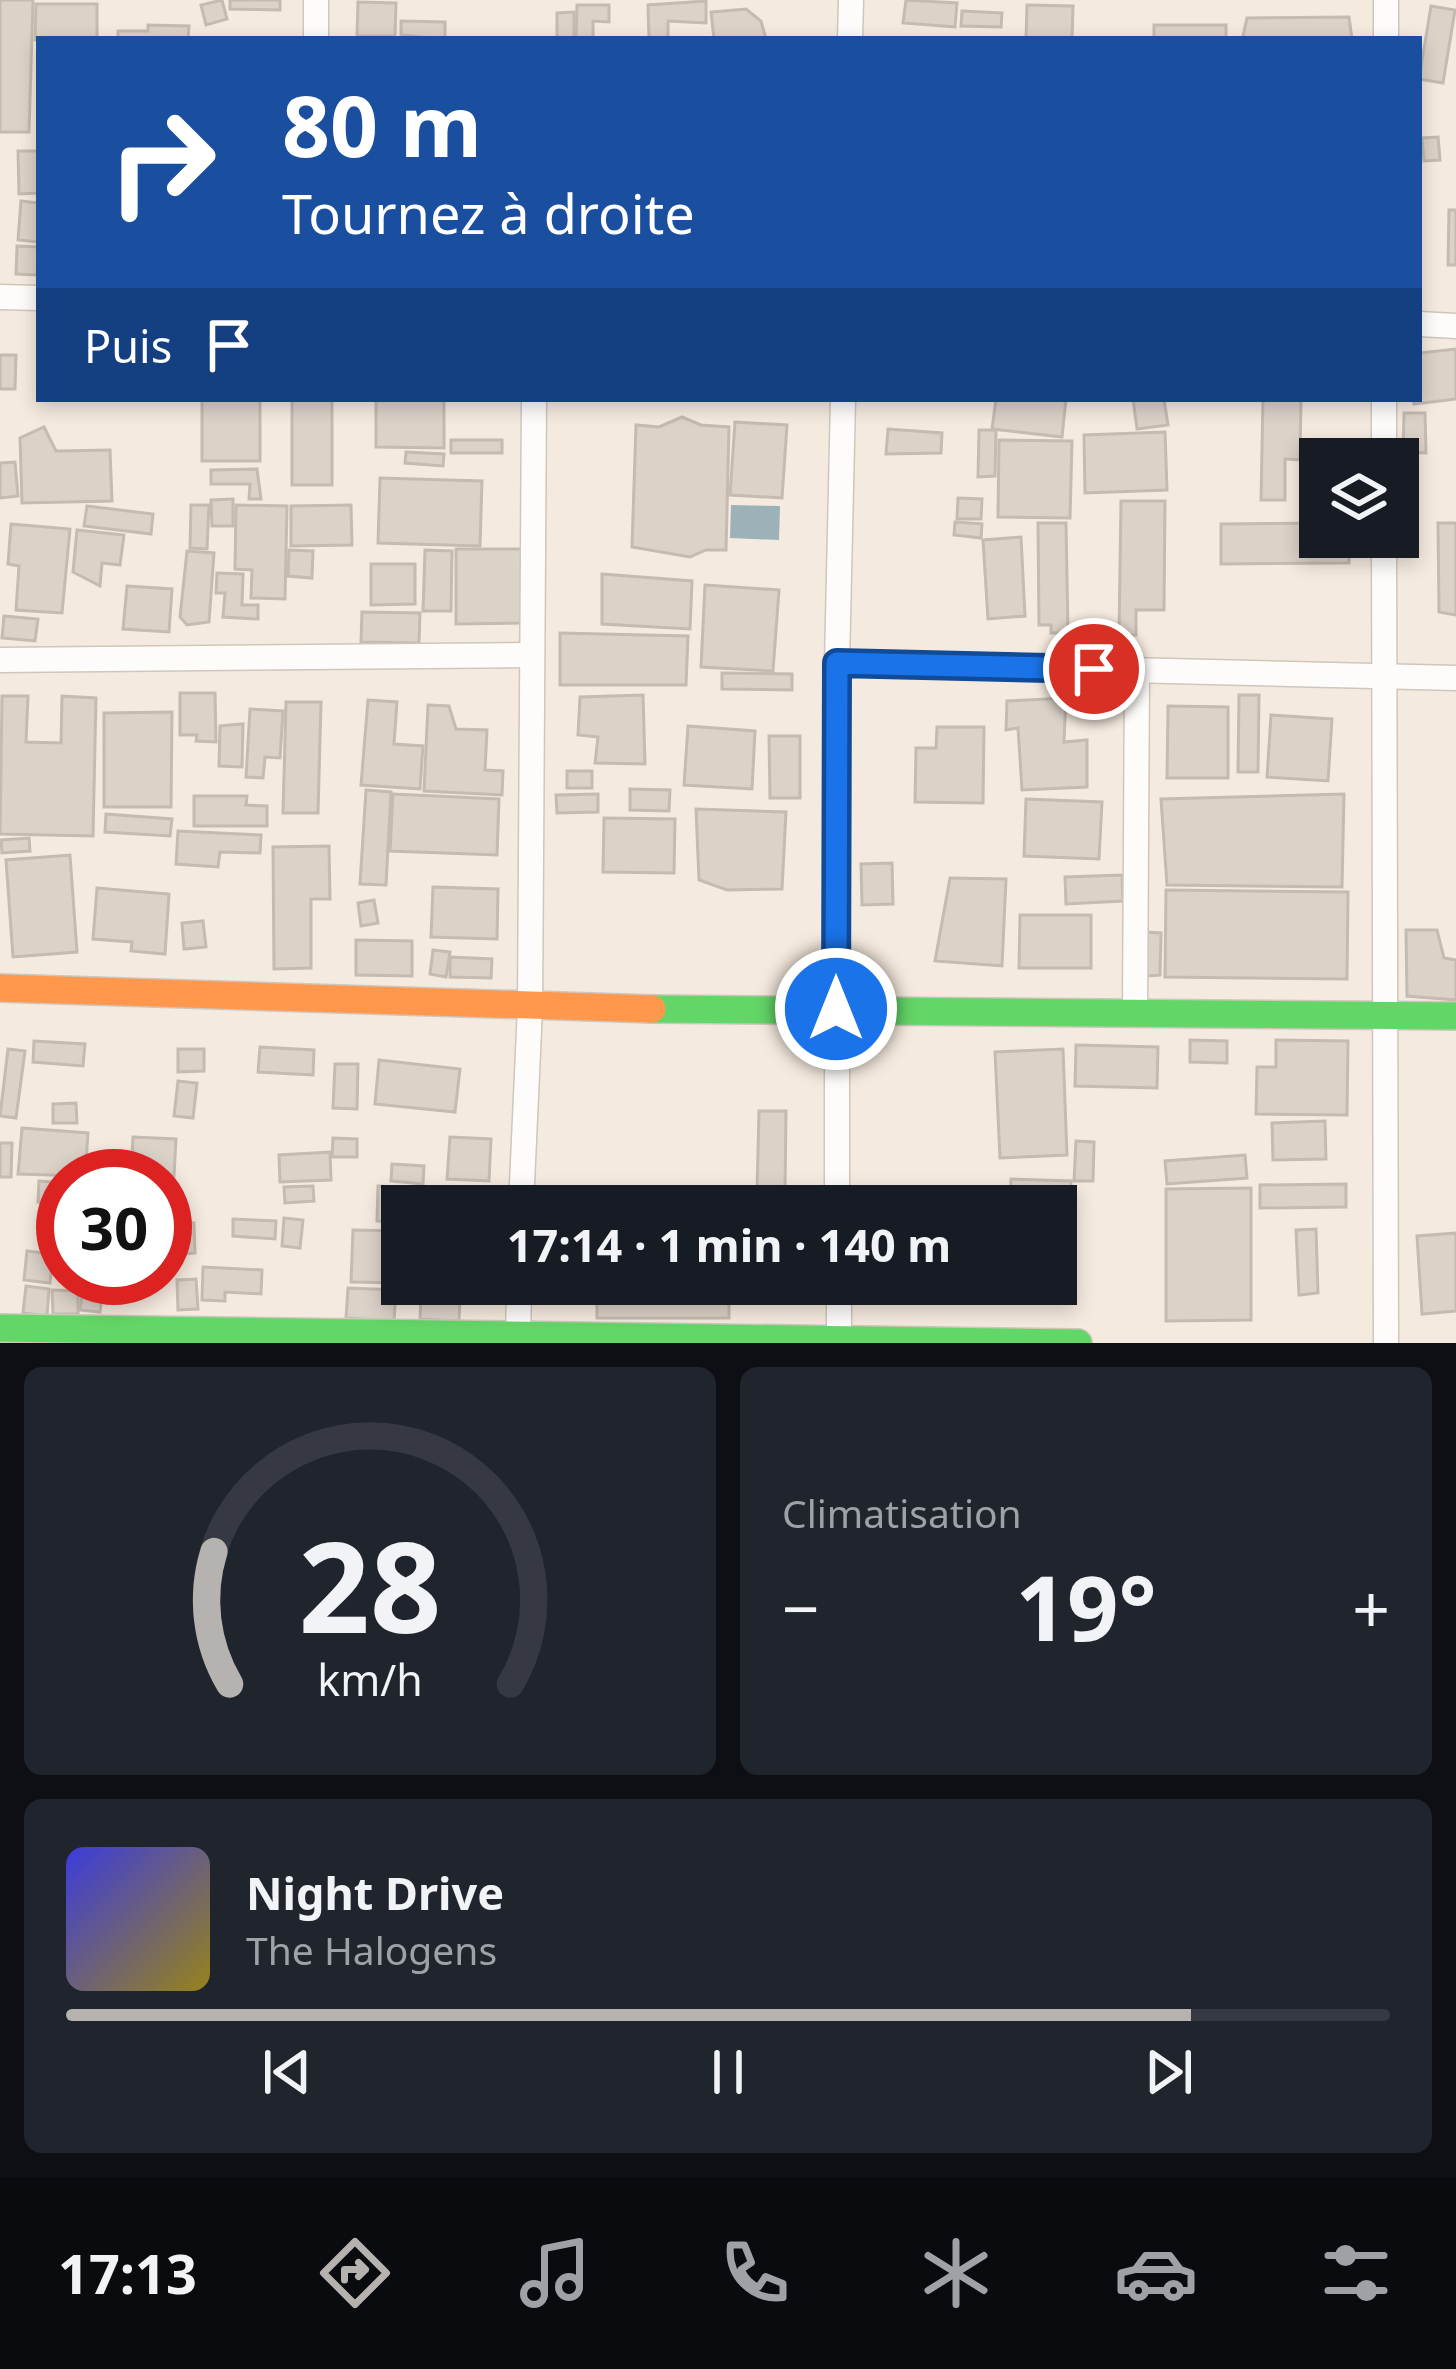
<!DOCTYPE html>
<html lang="fr">
<meta charset="utf-8">
<style>
:root{--surface:#171b24;--page:#20242c;--text:#f1f3f6;--muted:#9ea1a6;--line:#363941;--accent:#b5b2af}
body{margin:0;font-family:"Noto Sans",sans-serif;background:var(--page);color:var(--text);height:100vh;display:flex;flex-direction:column;font-size:45px;white-space:nowrap}
*{box-sizing:border-box;margin:0}
p{font-size:39px;color:var(--muted)}
.icon{flex:none;width:66px;height:66px;fill:none;stroke:currentColor;stroke-width:2;stroke-linecap:round;stroke-linejoin:round}
.map{position:relative;height:1343px;overflow:hidden}
.sheet{display:flex;flex-direction:column;gap:24px;padding:24px;background:#0d0f14;flex:1}
.sheet>*{flex:none}
.hud{position:absolute;left:36px;top:36px;width:1386px;height:366px;border-radius:0px;box-shadow:0 6px 18px #0003;background:#1a4fa0;color:#fff;overflow:hidden}
.buttons{position:absolute;left:1299px;top:438px;display:grid;gap:24px}
.buttons a{display:grid;place-items:center;width:120px;height:120px;border-radius:0px;background:var(--surface);box-shadow:0 6px 18px #0003;font-size:60px}
.speed{position:absolute;left:36px;top:1149px;display:flex;gap:24px;font-size:60px;font-weight:700;text-align:center}
.speed>*{display:grid;place-content:center;width:156px;height:156px;border-radius:50%;background:var(--surface);box-shadow:0 6px 18px #0003;line-height:1}
.speed .limit{border:18px solid #d22;background:#fff;color:#111}
.pin{position:absolute;display:grid;place-items:center;width:102px;height:102px;color:#fff;margin:-51px;border:6px solid #fff;border-radius:50%;box-shadow:0 3px 12px #0007}
.me{position:absolute;width:132px;margin:-66px;rotate:0deg;stroke-linejoin:round;filter:drop-shadow(0 0 9px #0008)}
.turn{display:flex;align-items:center;gap:42px;height:252px;padding:0 48px;font-size:54px}
.turn .icon{width:156px;height:156px;stroke-width:2.5}
.turn b{display:block;font-size:84px;line-height:102px}
.then{display:flex;align-items:center;height:114px;padding:0 48px;background:#0003;gap:24px;font-size:45px}
.big{font-size:90px;font-weight:700;line-height:1.1}
.sheet .tile{flex:1;display:flex;flex-direction:column;justify-content:center;gap:18px;min-width:0;padding:0 42px;border-radius:18px;background:var(--page)}
.sheet .dial{align-items:center;gap:0}
.dial svg{height:312px;overflow:visible;fill:none;stroke:var(--line);stroke-width:7;stroke-linecap:round;text-anchor:middle}
.dial text{fill:var(--text);stroke:none}
.song{display:flex;align-items:center;gap:36px}
.cover{width:144px;height:144px;border-radius:18px;background:linear-gradient(135deg,hsl(240 70% 55%),hsl(50 70% 35%))}
.played{height:12px;border-radius:6px;background:linear-gradient(90deg,var(--accent) 85%,var(--line) 85%)}
.keys{display:flex;justify-content:space-around;direction:ltr}
.heat{display:flex;justify-content:space-between;align-items:center;font-size:66px;direction:ltr}
.sheet .tiles{flex:1;display:grid;gap:24px;grid-template-columns:1fr 1fr}
.tile:last-child{grid-column:span 2}
.trip{position:absolute;left:381px;top:1185px;width:696px;height:120px;border-radius:0px;background:var(--surface);box-shadow:0 6px 18px #0003;font-weight:700;line-height:120px;text-align:center}
.tab-bar{display:flex;height:192px;justify-content:space-around;align-items:center;background:#090b0e;color:var(--muted)}
.tab-bar .icon{width:84px;height:84px}
.tab-bar .on{color:var(--accent)}
.tab-bar b{font-size:54px;color:var(--text)}
.map>svg:first-child{display:block}
.water{fill:#9cb1b8}
.building{fill:#dbd2c8;stroke:#c4bbb1;stroke-width:3}
.lines{fill:none;stroke-linecap:round;stroke-linejoin:round}
.street-casing{stroke:#cfc6bc;stroke-width:27}
.fast-casing{stroke:#cfc6bc;stroke-width:30}
.slow-casing{stroke:#cfc6bc;stroke-width:30}
.street{stroke:#fefcfa;stroke-width:24}
.fast{stroke:#63d668;stroke-width:27}
.slow{stroke:#ff974d;stroke-width:27}
.route-casing{stroke:#114b97;stroke-width:30}
.route{stroke:#1a73e8;stroke-width:21}
</style>
<div class="map">
<svg width="1456" height="1343" viewBox="0 0 1456 1343">
<rect width="100%" height="100%" fill="#f5eadf"/>
<path class="water" d="M731,505L780,506L779,540L730,538Z"/>
<g class="building">
<path d="M0,0H33L29,132H0Z"/>
<path d="M222,0L227,19L206,25L201,5Z"/>
<path d="M230,0H280V10L230,9Z"/>
<path d="M906,0L957,3L955,27L903,23Z"/>
<path d="M706,1V23L668,21V39H649L648,5Z"/>
<path d="M358,2L396,3L395,36H357Z"/>
<path d="M36,4H97V39L35,40Z"/>
<path d="M577,5H609V22L593,21V39H576Z"/>
<path d="M1027,5L1073,6L1072,39H1026Z"/>
<path d="M1431,6L1455,10L1443,83L1419,79Z"/>
<path d="M746,9L761,21L766,39H714L711,12Z"/>
<path d="M962,11L1002,13L1001,27L961,26Z"/>
<path d="M574,12V39H557V13Z"/>
<path d="M1349,17L1352,39H1245L1243,36L1247,18Z"/>
<path d="M401,21L445,22V39L401,35Z"/>
<path d="M148,25L189,26L188,39H118V31H148Z"/>
<rect x="1154" y="25" width="72" height="14"/>
<path d="M1438,137L1440,160L1424,161L1422,138Z"/>
<path d="M18,151H39V193L19,194Z"/>
<path d="M21,201L39,203V242L18,240Z"/>
<path d="M1449,210H1456V265H1448Z"/>
<path d="M17,246L38,247L37,275L16,274Z"/>
<path d="M1456,349V399L1414,404L1413,399H1419V353Z"/>
<path d="M0,355H16L15,389H0Z"/>
<rect x="202" y="399" width="58" height="62"/>
<rect x="292" y="399" width="40" height="86"/>
<path d="M409,399H444V448L376,447V401Z"/>
<path d="M996,399H1066L1062,437L992,429Z"/>
<path d="M1133,399H1164L1168,425L1137,429Z"/>
<path d="M1263,399H1301L1300,460L1285,459V500H1261Z"/>
<path d="M1404,413H1425L1426,453L1403,452Z"/>
<path d="M682,417L701,425L729,427L726,550H706L690,557L632,547L636,425L659,427Z"/>
<path d="M735,422L787,425L782,498L730,495Z"/>
<path d="M44,427L56,451L110,450L112,501L22,503L20,438Z"/>
<path d="M888,429L942,433L941,453L886,454Z"/>
<path d="M979,430H996L995,476L978,477Z"/>
<path d="M1165,432L1167,490L1085,493L1084,435Z"/>
<rect x="451" y="440" width="51" height="13"/>
<path d="M999,440L1072,441L1070,518L998,517Z"/>
<path d="M406,452L444,454L443,466L405,463Z"/>
<path d="M15,462L18,496L0,498V463Z"/>
<path d="M257,469L261,499H249L250,484H211V470Z"/>
<path d="M380,478L482,481L480,546L378,543Z"/>
<path d="M958,498L982,499L981,519H957Z"/>
<path d="M233,499V526H212L211,500Z"/>
<path d="M1121,501H1165L1164,610H1136V635H1119Z"/>
<path d="M191,505H209L207,549L190,548Z"/>
<path d="M236,505L287,506L285,599L251,598L252,570L235,569Z"/>
<path d="M351,505L352,545L291,546V506Z"/>
<path d="M87,506L153,514L151,534L84,526Z"/>
<path d="M955,522L982,524L981,538L954,535Z"/>
<path d="M1038,523H1066L1068,633H1051V625H1039Z"/>
<path d="M1320,523V537H1349V563L1221,564V524Z"/>
<path d="M1438,523H1456V615L1439,612Z"/>
<path d="M11,524L70,529L62,613L16,610L19,566L8,564Z"/>
<path d="M77,530L124,535L120,565L102,563L100,586L73,572Z"/>
<path d="M1021,537L1025,616L988,619L983,540Z"/>
<path d="M456,549H522V623L456,624Z"/>
<path d="M289,550L313,551L312,578L288,576Z"/>
<path d="M425,550L452,551L451,611H423Z"/>
<path d="M187,551L214,553L209,622L187,625L180,617Z"/>
<path d="M371,564H415V604L371,605Z"/>
<path d="M217,573L243,574L242,605H258V619L223,617L225,593H216Z"/>
<path d="M602,574L692,581L690,629L602,624Z"/>
<path d="M705,585L779,590L773,671L701,667Z"/>
<path d="M127,586L172,589L169,632L123,629Z"/>
<path d="M362,612L420,613L419,643L361,642Z"/>
<path d="M4,616L38,619L35,641L2,638Z"/>
<path d="M560,633L688,636L686,685H560Z"/>
<path d="M722,673L792,674V690L722,689Z"/>
<path d="M180,693H215L216,742L196,741L197,735H180Z"/>
<path d="M643,695L645,764L595,763L598,737L578,735L580,697Z"/>
<path d="M1239,695H1259L1258,772H1238Z"/>
<path d="M2,696H28L26,742L61,743L62,696L96,698L93,836L0,834Z"/>
<path d="M1066,698L1064,742L1087,740V787L1022,790L1018,728L1006,730L1007,701Z"/>
<path d="M368,700L397,702L394,744L423,746L420,789L361,785Z"/>
<path d="M286,702H321L318,813H283Z"/>
<path d="M428,705L449,706L456,729L487,730L485,770L503,771L502,795L424,791Z"/>
<path d="M1168,706L1228,707V778H1167Z"/>
<path d="M250,709L283,711L280,758L265,757L263,778L246,777Z"/>
<path d="M172,712L171,807H104V713Z"/>
<path d="M1271,715L1332,719L1328,781L1267,777Z"/>
<path d="M243,724L242,767L219,766L220,726Z"/>
<path d="M688,726L755,731L752,789L684,785Z"/>
<path d="M937,727H984L983,803L915,802L916,748H936Z"/>
<path d="M769,736H800V798H770Z"/>
<rect x="567" y="771" width="25" height="17"/>
<path d="M630,789L670,790L669,811L630,810Z"/>
<path d="M366,790L391,792L386,885L360,884Z"/>
<path d="M393,794L499,799L497,855L390,851Z"/>
<path d="M598,794V812L557,813L556,795Z"/>
<path d="M1344,794L1342,887L1167,885L1161,799Z"/>
<path d="M194,796H247L246,805L267,806V826H194Z"/>
<path d="M1026,799L1102,802L1099,859L1024,856Z"/>
<path d="M696,809L786,812L782,889L727,890L699,880Z"/>
<path d="M106,814L172,819L170,836L105,832Z"/>
<path d="M604,818L675,819L674,873L603,872Z"/>
<path d="M178,831L261,835L260,853L220,852L218,867L176,864Z"/>
<path d="M29,838L30,851L2,853L1,840Z"/>
<path d="M329,846L330,899H311V968L274,969L273,847Z"/>
<path d="M70,855L77,952L13,957L6,860Z"/>
<path d="M892,863L893,904L862,905L861,864Z"/>
<path d="M1122,875L1123,901L1066,904L1065,877Z"/>
<path d="M950,878L1006,879L1002,966L935,961Z"/>
<path d="M433,887L498,889L497,939L431,937Z"/>
<path d="M97,888L169,894L165,954L131,951L132,942L93,939Z"/>
<path d="M1166,890L1348,892L1347,979L1165,977Z"/>
<path d="M374,900L378,923L361,926L358,903Z"/>
<path d="M1020,915H1091V968H1019Z"/>
<path d="M203,921L206,947L184,949L182,923Z"/>
<path d="M1406,930H1437L1444,958L1456,960V1000L1407,996Z"/>
<path d="M1145,932L1161,933L1160,975L1147,976Z"/>
<path d="M356,940L412,941V976L356,975Z"/>
<path d="M433,950L450,952L446,977L430,974Z"/>
<path d="M450,957L492,959L491,978L450,977Z"/>
<path d="M1190,1040L1227,1041V1063L1190,1062Z"/>
<path d="M1276,1040L1348,1041L1347,1115L1256,1114L1257,1067H1276Z"/>
<path d="M34,1041L85,1044L83,1066L33,1062Z"/>
<path d="M1076,1045L1158,1047L1157,1088L1075,1086Z"/>
<path d="M260,1047L314,1050L313,1075L258,1072Z"/>
<path d="M8,1049L25,1051L16,1118L0,1116Z"/>
<path d="M178,1049H204V1071L178,1072Z"/>
<path d="M1063,1049L1067,1155L1000,1158L995,1052Z"/>
<path d="M379,1060L460,1069L455,1112L375,1104Z"/>
<path d="M335,1064H358L357,1109L333,1108Z"/>
<path d="M178,1081L197,1083L193,1118L174,1116Z"/>
<path d="M76,1103L77,1123H53V1104Z"/>
<path d="M759,1111H786L785,1192L757,1191Z"/>
<path d="M1325,1121L1326,1159L1273,1160L1272,1123Z"/>
<path d="M22,1128L88,1133L85,1176L18,1174Z"/>
<path d="M133,1137L176,1139L174,1176L131,1174Z"/>
<path d="M450,1137L491,1139L489,1181L447,1179Z"/>
<path d="M333,1138L357,1139V1157H332Z"/>
<path d="M1076,1141L1094,1142L1093,1181H1074Z"/>
<path d="M0,1143H12L11,1177H0Z"/>
<path d="M330,1152L331,1180L280,1182L279,1155Z"/>
<path d="M1245,1155L1247,1178L1167,1184L1165,1161Z"/>
<path d="M392,1164L424,1166L423,1184L391,1181Z"/>
<path d="M1011,1179L1071,1181L1070,1202L1010,1200Z"/>
<path d="M39,1181L63,1183V1204L38,1202Z"/>
<path d="M1346,1184V1207L1260,1208V1185Z"/>
<path d="M313,1186L314,1201L285,1203L284,1187Z"/>
<path d="M378,1186L440,1189L439,1206H402V1222L377,1221Z"/>
<path d="M444,1188L478,1191L477,1203L444,1201Z"/>
<path d="M1251,1188V1320L1166,1321V1189Z"/>
<path d="M284,1218L303,1220L300,1248L282,1246Z"/>
<path d="M233,1219L276,1221L275,1239L233,1236Z"/>
<path d="M179,1223H194L195,1253L179,1254Z"/>
<path d="M1316,1229L1318,1293L1299,1295L1296,1230Z"/>
<path d="M353,1230L402,1231V1283L351,1282Z"/>
<path d="M1456,1233V1311L1422,1314L1417,1236Z"/>
<path d="M27,1251L53,1254L50,1283L24,1280Z"/>
<path d="M203,1267L262,1270L261,1294L225,1292V1301L202,1300Z"/>
<path d="M196,1279L198,1309L178,1310L177,1280Z"/>
<rect x="597" y="1284" width="132" height="34"/>
<path d="M876,1284H946L944,1291L877,1295Z"/>
<path d="M26,1286L49,1289L47,1316L23,1313Z"/>
<path d="M83,1287L103,1289L100,1312L80,1310Z"/>
<path d="M348,1288L396,1290L394,1321L346,1318Z"/>
<path d="M52,1290L78,1291V1314H53Z"/>
<path d="M421,1296L460,1298L459,1321L420,1319Z"/>
</g>
<g class="lines">
<g class="street-casing">
<g id="street">
<path d="M316,39V0"/>
<path d="M850,39L851,0"/>
<path d="M1386,39V0"/>
<path d="M0,297L39,298"/>
<path d="M1419,324L1456,326"/>
<path d="M1384,399V459"/>
<path d="M1384,537L1386,1343"/>
<path d="M0,660L532,655"/>
<path d="M837,663L1456,678"/>
<path d="M1135,1013L1137,670"/>
<path d="M521,1206L530,1008L534,399"/>
<path d="M837,1206V663L843,399"/>
<path d="M839,1284V1343"/>
<path d="M518,1343L519,1284"/>
</g>
</g>
<g class="fast-casing">
<g id="fast">
<path d="M652,1009L1456,1016"/>
<path d="M0,1328L1078,1343"/>
</g>
</g>
<g class="slow-casing">
<path id="slow" d="M0,988L652,1009"/>
</g>
<use href="#street" class="street"/>
<use href="#fast" class="fast"/>
<use href="#slow" class="slow"/>
</g>
<g class="lines">
<g class="route-casing">
<path id="route" d="M836,1009L837,663L1094,669"/>
</g>
<use href="#route" class="route"/>
</g>
</svg>
<div class="buttons">
<a><svg class="icon" aria-label="layers" viewBox="0 0 24 24"><path d="M12 4l9 5-9 5-9-5zM3 14l9 5 9-5"/></svg></a>
</div>
<div class="speed"><div class="limit">30</div></div>
<div class="pin" style="left:1094px;top:669px;background:#d93025"><svg class="icon" aria-label="arrive" viewBox="0 0 24 24"><path d="M6 21V4h12l-3 4 3 4H6"/></svg></div>
<svg class="me" style="left:836px;top:1009px" viewBox="-20 -20 40 40"><circle r="17" fill="#1a73e8" stroke="#fff" stroke-width="3"/><path d="M0-11L8 9 0 5-8 9z" fill="#fff"/></svg>
<div class="trip">17:14 · 1 min · 140 m</div>
<div class="hud">
<div class="turn"><svg class="icon" aria-label="right" viewBox="0 0 24 24"><path d="M7 20v-9h11M14 6l5 5-5 5"/></svg><div><b>80 m</b>Tournez à droite</div></div>
<div class="then">Puis<svg class="icon" aria-label="arrive" viewBox="0 0 24 24"><path d="M6 21V4h12l-3 4 3 4H6"/></svg></div>
</div>
</div>
<section class="sheet">
<div class="tiles">
<div class="tile dial"><svg viewBox="0 0 100 80">
<path d="M14 69A42 42 0 1 1 86 69"/>
<path d="M14 69A42 42 0 0 1 10 35" stroke="#b5b2af"/>
<text x="50" y="56" font-size="32" font-weight="700">28</text>
<text x="50" y="72" font-size="11">km/h</text>
</svg></div>
<div class="tile"><p>Climatisation</p>
<div class="heat"><a>−</a><b class="big">19°</b><a>+</a></div>
</div>
<div class="tile">
<div class="song"><i class="cover"></i><div><b>Night Drive</b><p>The Halogens</p></div></div>
<div class="played"></div>
<div class="keys"><svg class="icon" aria-label="previous" viewBox="0 0 24 24"><path d="M18 5L8 12l10 7zM5 5v14"/></svg><svg class="icon" aria-label="pause" viewBox="0 0 24 24"><path d="M8 5v14M16 5v14"/></svg><svg class="icon" aria-label="next" viewBox="0 0 24 24"><path d="M6 5l10 7-10 7zM19 5v14"/></svg></div>
</div>
</div>
</section>
<nav class="tab-bar">
<b>17:13</b>
<svg class="icon on" aria-label="directions" viewBox="0 0 24 24"><path d="M12 3l9 9-9 9-9-9zM9 14v-3h6M13 9l2 2-2 2"/></svg>
<svg class="icon" aria-label="music" viewBox="0 0 24 24"><path d="M9 18V5l10-2v13"/><circle cx="6" cy="18" r="3"/><circle cx="16" cy="16" r="3"/></svg>
<svg class="icon" aria-label="phone" viewBox="0 0 24 24"><path d="M5 4h4l2 5-3 2q2 4 5 5l2-3 5 2v4C11 20 4 13 5 4z"/></svg>
<svg class="icon" aria-label="climate" viewBox="0 0 24 24"><path d="M12 3v18M4 7l16 10M4 17L20 7"/></svg>
<svg class="icon" aria-label="car" viewBox="0 0 24 24"><path d="M5 17H2v-5l4-1 3-4h7l3 4 3 1v5h-3M9 17h6M6 11h13"/><circle cx="7" cy="17" r="2"/><circle cx="17" cy="17" r="2"/></svg>
<svg class="icon" aria-label="filters" viewBox="0 0 24 24"><path d="M4 7h16M4 17h16"/><circle cx="9" cy="7" r="2"/><circle cx="15" cy="17" r="2"/></svg>
</nav>
